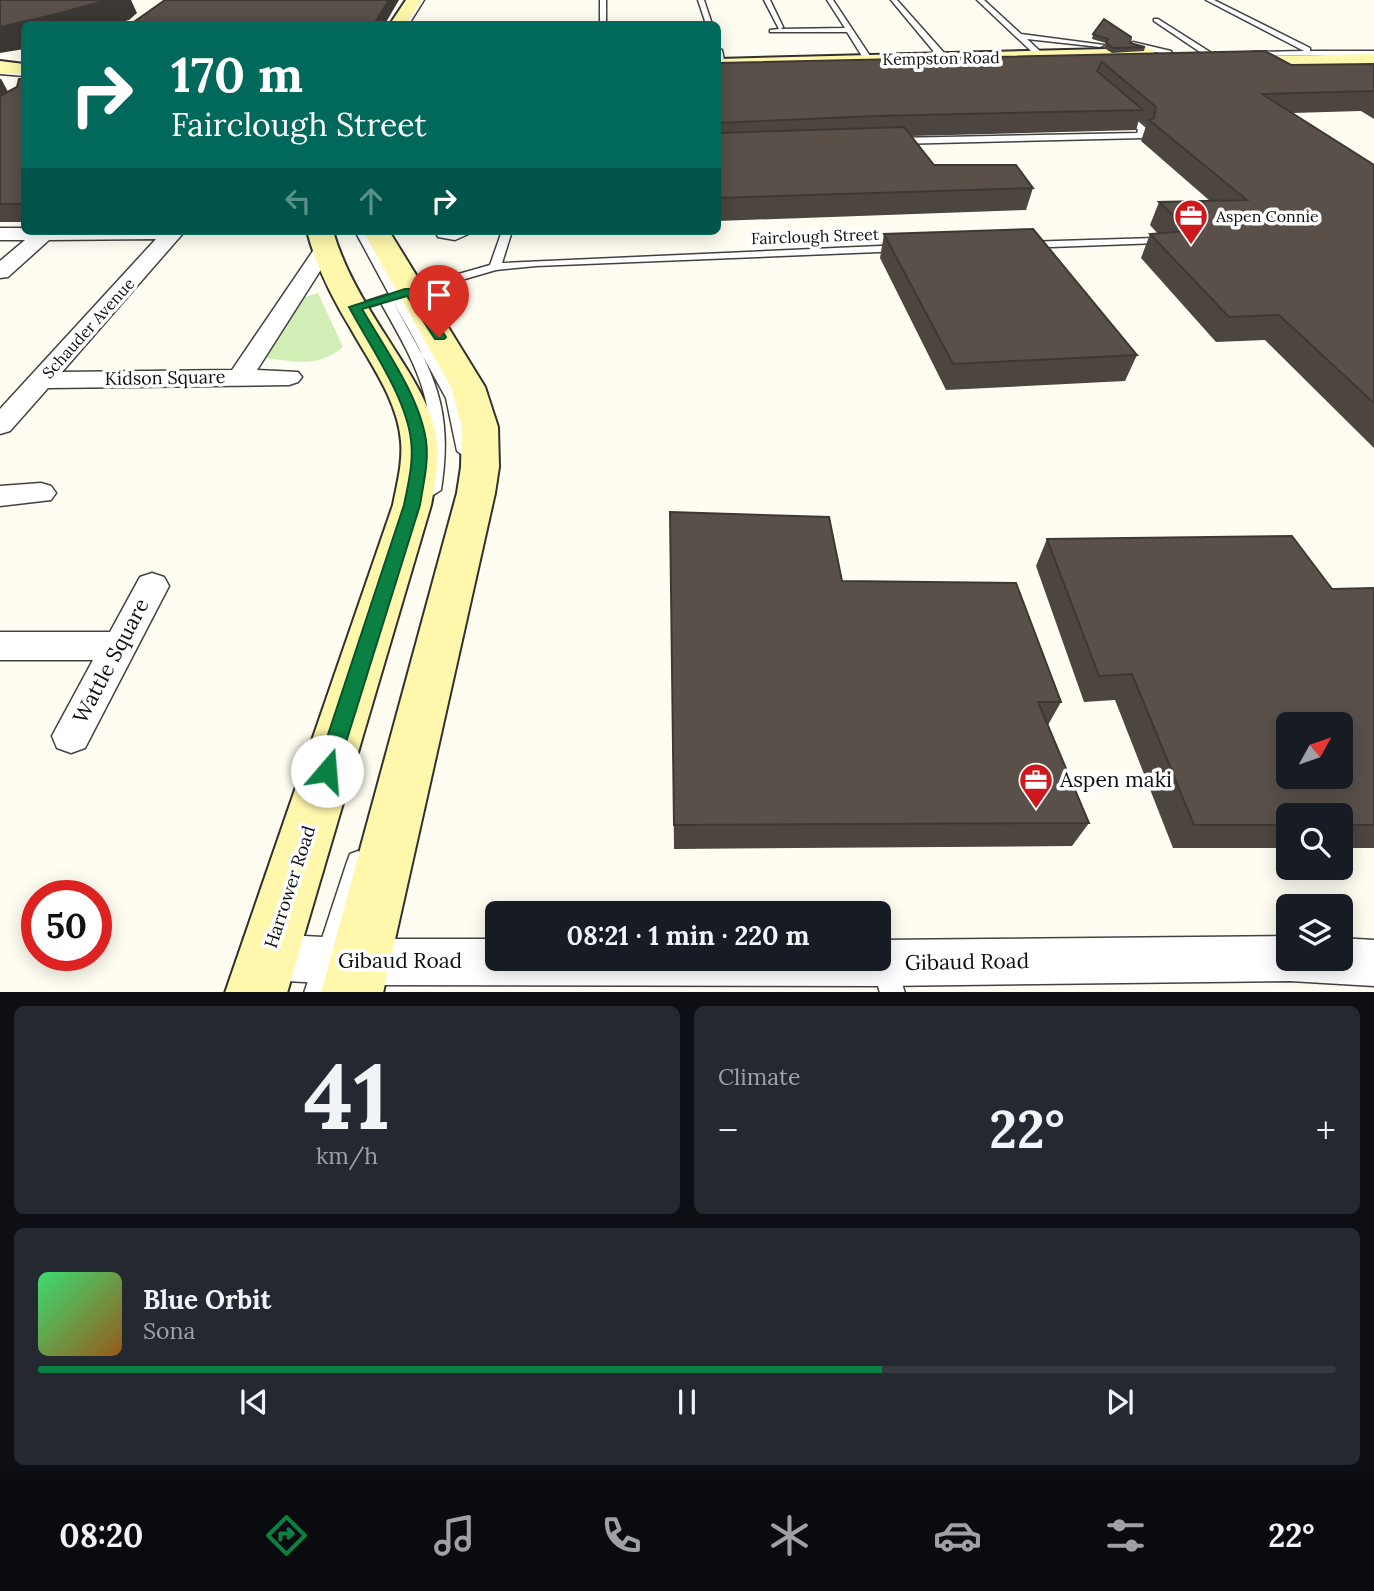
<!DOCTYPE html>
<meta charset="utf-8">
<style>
:root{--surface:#171b24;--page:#242831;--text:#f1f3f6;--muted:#9ea1a6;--line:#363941;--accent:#0b8043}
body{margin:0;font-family:Lora,serif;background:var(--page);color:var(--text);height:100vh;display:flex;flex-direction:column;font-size:26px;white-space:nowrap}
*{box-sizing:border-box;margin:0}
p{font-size:23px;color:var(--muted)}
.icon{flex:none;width:38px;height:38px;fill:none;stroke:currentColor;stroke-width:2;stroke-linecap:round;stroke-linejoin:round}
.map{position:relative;height:992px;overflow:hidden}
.side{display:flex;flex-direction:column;gap:14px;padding:14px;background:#0d0f14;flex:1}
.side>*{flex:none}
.hud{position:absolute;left:21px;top:21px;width:700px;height:214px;border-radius:10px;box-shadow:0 4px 18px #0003;background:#00695c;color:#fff;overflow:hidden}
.needle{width:46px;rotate:50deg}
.tools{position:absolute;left:1276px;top:712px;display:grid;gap:14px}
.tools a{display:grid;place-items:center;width:77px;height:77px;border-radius:10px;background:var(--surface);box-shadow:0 4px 18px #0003;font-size:35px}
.speed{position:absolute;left:21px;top:880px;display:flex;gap:14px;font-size:35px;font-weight:700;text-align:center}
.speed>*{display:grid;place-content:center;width:91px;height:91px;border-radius:50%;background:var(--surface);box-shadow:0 4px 18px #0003;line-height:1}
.speed .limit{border:10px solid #d22;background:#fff;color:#111}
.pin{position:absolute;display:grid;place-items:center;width:60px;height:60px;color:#fff;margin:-72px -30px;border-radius:50% 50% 50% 0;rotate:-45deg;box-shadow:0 0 7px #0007}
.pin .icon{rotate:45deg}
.me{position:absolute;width:77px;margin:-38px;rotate:18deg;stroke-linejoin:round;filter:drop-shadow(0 0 5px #0008)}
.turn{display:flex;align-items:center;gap:24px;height:147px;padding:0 35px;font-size:32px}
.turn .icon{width:91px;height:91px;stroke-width:2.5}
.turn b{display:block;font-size:49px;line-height:60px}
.lanes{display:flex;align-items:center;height:66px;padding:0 35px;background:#0003;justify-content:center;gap:35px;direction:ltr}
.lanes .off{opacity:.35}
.big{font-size:52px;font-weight:700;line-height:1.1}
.side .widget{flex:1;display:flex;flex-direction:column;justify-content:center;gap:10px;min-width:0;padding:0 24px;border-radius:10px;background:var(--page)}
.side .dial{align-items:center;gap:0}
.dial b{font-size:91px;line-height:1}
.song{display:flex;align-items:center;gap:21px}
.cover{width:84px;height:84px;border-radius:10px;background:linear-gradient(135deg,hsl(140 70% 55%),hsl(30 70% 35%))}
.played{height:7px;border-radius:4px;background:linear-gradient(90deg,var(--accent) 65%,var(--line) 65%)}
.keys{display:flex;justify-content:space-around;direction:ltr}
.heat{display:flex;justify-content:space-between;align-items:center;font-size:38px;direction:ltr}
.side .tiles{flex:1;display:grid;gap:14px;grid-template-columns:1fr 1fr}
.widget:last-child{grid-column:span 2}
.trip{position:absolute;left:485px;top:901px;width:406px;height:70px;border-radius:10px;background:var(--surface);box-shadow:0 4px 18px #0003;font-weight:700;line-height:70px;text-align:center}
.tabs{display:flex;height:112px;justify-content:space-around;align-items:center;background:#090b0e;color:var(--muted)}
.tabs .icon{width:49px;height:49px}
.tabs .on{color:var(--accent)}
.tabs b{font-size:32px;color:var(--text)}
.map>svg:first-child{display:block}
.green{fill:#d1eeb6}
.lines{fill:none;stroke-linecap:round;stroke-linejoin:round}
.service-casing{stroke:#424242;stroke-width:3}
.minor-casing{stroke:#424242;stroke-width:3}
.secondary-casing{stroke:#313131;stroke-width:4}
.service{fill:#fff;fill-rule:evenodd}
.minor{fill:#fff;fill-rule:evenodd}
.secondary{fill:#fff8ac;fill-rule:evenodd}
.wall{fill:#4d4540}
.shaded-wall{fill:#3e3834}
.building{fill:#59504a;stroke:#3e3834;stroke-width:2;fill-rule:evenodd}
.route{fill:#0b8043;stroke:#07532c;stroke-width:2}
.labels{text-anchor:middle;stroke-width:7;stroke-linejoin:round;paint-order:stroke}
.far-street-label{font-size:16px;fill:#0f0f0f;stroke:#fff}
.far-poi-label{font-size:16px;fill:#0f0f0f;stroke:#fff;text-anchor:start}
.street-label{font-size:18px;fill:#0f0f0f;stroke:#fff}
.near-street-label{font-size:21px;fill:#0f0f0f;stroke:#fff}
.near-poi-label{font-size:21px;fill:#0f0f0f;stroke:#fff;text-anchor:start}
</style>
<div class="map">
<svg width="1374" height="993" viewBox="0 0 1374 993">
<rect width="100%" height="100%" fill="#fffdf1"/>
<path class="green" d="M318,293L343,347C316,369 296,361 263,358L299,299Z"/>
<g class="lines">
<g class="service-casing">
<g id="service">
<path d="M418,0H424L409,24H403Z"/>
<rect x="600" y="0" width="6" height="24"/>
<path d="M698,0H704L712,24H706Z"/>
<path d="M764,0H770L783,27L781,29L845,28L827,0H833L872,59L865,61L847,32H770V30L779,29Z"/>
<path d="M891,0H897L946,55V59H940Z"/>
<path d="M977,0H984L1021,34L1104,45L1100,47L1027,39L1055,65L1048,67Z"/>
<path d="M1206,0H1214L1310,48V51H1374V55L1249,56L1252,52L1304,51Z"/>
<path d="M1154,19H1158L1210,52L1203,54L1154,21Z"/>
<path d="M1133,42L1171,51L1172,53L1168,55L1130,46Z"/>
<path d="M718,48L722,50L725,65L718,63Z"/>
<path d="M0,70L24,72V76L0,74Z"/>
<path d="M1122,107L1146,128L1144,138L895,144L891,141L895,138L1137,133L1138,130L1118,109Z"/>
<path d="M355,231H365L399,291L490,265L502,231H512L502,263L903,245L908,248L903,251L536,266L496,270L403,297L460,398L471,451L464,456L457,451L446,398L392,300C433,371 454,406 441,490L433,495L425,490C440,407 421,374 381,303L355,311L349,307L389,294Z"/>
<path d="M435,231L454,234L475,231L455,240L438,237Z"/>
<path d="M1155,238L1160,241L1159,243L1024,248L1019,245L1024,242Z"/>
<path d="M358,851L366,854L369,862L329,993H304L347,862L350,854Z"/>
<path d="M884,953L893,956L905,993H880L872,965L874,959H878V955Z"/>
</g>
</g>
<g class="minor-casing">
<g id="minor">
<path d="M0,228H24V231H185L62,372L232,370L317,245H331L334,249L257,370L298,372L302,377L298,382L289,385L48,388L10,431L0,434V409L156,239L49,240L8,277L0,278V261L25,240H0Z"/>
<path d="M41,483L51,486L56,493L51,500L0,506V486Z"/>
<path d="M152,573L164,577L169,586L85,748L71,753L57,748L52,736L93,660H0V632H110L140,577Z"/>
<path d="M267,934L360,939H497V959H878V940L1288,936V959H1340V938L1374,940V986L1290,981L883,986L360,985L267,980L251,973L244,957L251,941Z"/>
</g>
</g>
<g class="secondary-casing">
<g id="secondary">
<path d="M406,0H422L406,24H390Z"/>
<path d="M1146,48L1152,49L1155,53L1152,57L718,69V59Z"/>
<path d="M1374,54V64L1230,67L1221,62L1230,57Z"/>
<path d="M0,61L24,64V74L0,73Z"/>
<path d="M307,231H333C344,269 364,302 386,336C405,367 432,403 437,441C440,462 435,484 431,505L287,993H225L393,505C397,484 403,463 401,441C398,401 370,363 351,329C332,298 316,266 307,231Z"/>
<path d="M363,231H389L485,387L498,427L499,467L495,493L383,993H321L457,493L461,467L462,427L451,387Z"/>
</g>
</g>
<use href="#service" class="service"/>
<use href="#minor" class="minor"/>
<use href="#secondary" class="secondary"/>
</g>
<g class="wall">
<path d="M1093,34L1130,43L1145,47L1144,51L1112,53L1104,48L1106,43L1092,39Z"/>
<path d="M1265,51L1291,65L1374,64V119L1361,111L1292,113L1374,165V448L1265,340L1216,342L1141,258L1150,234H1158L1150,225L1159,202L1210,201L1141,141L1146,126L1139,120L1136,130L911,136L934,165L1033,188L1026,210L718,221V62L719,63Z"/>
<path d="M0,79H1L8,92L17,87L24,79V222H0Z"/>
<path d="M884,234L1137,355L1125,381L946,390L880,258Z"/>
<path d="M670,512L842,581L1061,702L1048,725L1089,823L1072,846L674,849Z"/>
<path d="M1047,539L1332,589L1374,588V848H1340V816H1288V848H1173L1115,700L1084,702L1036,566Z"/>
</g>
<g class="shaded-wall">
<path d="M107,0H131L137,13L129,20L114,24H24V49L0,53V27Z"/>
<path d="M389,0H399L385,24H374Z"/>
<path d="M0,79H1L9,94L0,100Z"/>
</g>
<g class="building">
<path d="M0,0H107L53,15L0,27Z"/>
<path d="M165,0H389L374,24H131Z"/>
<path d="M1104,19L1131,37L1130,43L1145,47L1113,48L1106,43L1108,39L1093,34Z"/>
<path d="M1265,51L1291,65L1374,64V92L1372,91L1262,94L1374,165V403L1279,315L1229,317L1150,234L1190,231L1159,202L1247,200L1149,120L1154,118L1156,107L1102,62L1097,71L1143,110L875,116L718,123V62L719,63Z"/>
<path d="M19,79H24V202L22,204H0V96L17,87Z"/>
<path d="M904,127L934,165H1016L1033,188L718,198V130L719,133Z"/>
<path d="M1033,229L1137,355L953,364L884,234Z"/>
<path d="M670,512L829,517L842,581L1016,583L1061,702H1038L1089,823L674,825Z"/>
<path d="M1292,536L1332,589L1374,588V825H1340V816H1288V825H1194L1132,674L1099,676L1047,539ZM1288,724H1340V777H1288Z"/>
</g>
<path class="route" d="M405,289H414L446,337L444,339H435L407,296L362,309C384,347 420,397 426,441C429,462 423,485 420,505L337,771L334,778L327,781L319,778L316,771L404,505C408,485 414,461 411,440C406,397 370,346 349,307Z"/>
<defs>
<g id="office-pin" transform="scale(1.75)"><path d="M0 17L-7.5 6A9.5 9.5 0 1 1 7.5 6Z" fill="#cd191d" stroke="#fff"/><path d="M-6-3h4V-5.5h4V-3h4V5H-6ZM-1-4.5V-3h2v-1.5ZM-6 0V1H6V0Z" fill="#fff"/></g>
</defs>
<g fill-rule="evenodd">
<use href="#office-pin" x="1191" y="216"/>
<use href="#office-pin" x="1036" y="780"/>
</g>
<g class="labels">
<g class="far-street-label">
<text transform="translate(941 58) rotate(-1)" y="6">Kempston Road</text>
<text transform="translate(815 236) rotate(-2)" y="6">Fairclough Street</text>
<text transform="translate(88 328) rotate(-48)" y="6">Schauder Avenue</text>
</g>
<g class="far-poi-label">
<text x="1216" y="222">Aspen Connie</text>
</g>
<g class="street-label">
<text transform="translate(165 378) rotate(-1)" y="6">Kidson Square</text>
<text transform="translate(290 887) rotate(-72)" y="6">Harrower Road</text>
</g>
<g class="near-street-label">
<text transform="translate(111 661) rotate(-62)" y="7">Wattle Square</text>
<text x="400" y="968">Gibaud Road</text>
<text transform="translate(967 962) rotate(-1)" y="7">Gibaud Road</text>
</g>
<g class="near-poi-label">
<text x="1060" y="787">Aspen maki</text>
</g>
</g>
</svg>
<div class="tools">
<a><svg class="needle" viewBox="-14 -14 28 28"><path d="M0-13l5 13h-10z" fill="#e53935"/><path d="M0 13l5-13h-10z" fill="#9ea1a6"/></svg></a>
<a><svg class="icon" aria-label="search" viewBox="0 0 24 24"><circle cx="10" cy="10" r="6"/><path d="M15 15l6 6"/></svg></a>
<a><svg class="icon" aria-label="layers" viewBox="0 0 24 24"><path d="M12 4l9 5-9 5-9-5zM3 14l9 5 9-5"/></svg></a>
</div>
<div class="speed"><div class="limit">50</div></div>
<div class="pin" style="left:439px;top:337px;background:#d93025"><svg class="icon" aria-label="arrive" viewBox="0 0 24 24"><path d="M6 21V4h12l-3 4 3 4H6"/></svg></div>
<svg class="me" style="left:327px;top:771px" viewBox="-20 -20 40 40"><circle r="19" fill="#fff"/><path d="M0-13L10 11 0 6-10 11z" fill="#0b8043"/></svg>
<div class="trip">08:21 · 1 min · 220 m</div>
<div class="hud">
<div class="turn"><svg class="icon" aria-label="right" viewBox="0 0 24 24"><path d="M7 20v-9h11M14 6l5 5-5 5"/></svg><div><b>170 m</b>Fairclough Street</div></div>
<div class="lanes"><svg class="icon off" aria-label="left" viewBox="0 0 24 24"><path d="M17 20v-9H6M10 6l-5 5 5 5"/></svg><svg class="icon off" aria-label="ahead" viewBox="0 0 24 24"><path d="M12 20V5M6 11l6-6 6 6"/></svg><svg class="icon" aria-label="right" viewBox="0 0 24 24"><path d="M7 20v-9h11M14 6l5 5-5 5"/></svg></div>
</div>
</div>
<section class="side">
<div class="tiles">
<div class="widget dial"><b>41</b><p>km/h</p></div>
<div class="widget"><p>Climate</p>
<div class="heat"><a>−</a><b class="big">22°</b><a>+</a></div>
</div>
<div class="widget">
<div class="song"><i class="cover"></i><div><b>Blue Orbit</b><p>Sona</p></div></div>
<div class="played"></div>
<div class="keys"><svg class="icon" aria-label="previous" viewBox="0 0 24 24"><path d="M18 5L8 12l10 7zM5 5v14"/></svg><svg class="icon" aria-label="pause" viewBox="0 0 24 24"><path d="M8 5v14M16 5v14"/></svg><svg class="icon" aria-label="next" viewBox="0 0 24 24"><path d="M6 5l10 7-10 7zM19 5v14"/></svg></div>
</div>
</div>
</section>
<nav class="tabs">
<b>08:20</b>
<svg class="icon on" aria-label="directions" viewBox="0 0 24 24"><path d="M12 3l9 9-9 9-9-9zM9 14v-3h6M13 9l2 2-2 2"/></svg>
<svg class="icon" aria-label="music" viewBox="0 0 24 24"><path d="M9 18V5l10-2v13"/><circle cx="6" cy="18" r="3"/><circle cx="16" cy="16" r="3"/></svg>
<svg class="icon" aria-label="phone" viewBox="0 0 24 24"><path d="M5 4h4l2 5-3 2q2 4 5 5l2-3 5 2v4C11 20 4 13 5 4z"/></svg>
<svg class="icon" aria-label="climate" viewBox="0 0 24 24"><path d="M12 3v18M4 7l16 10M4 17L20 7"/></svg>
<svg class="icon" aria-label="car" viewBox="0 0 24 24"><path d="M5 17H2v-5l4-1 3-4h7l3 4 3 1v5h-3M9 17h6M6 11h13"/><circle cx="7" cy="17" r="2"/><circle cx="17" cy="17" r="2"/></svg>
<svg class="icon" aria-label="filters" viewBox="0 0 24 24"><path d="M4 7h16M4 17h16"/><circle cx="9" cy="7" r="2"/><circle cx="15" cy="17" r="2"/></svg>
<b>22°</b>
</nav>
